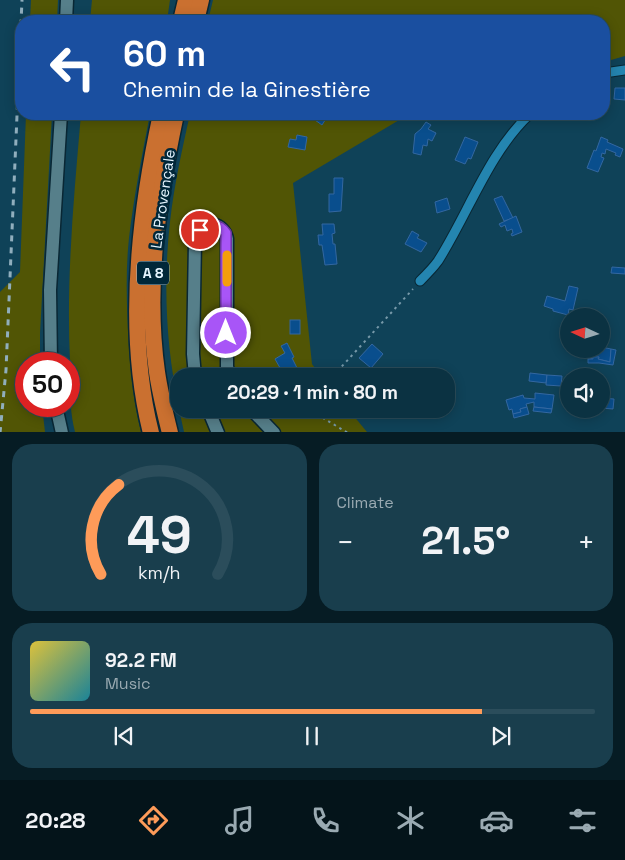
<!DOCTYPE html>
<meta charset="utf-8">
<style>
:root{--surface:#0b3242;--page:#193e4d;--text:#f1f3f6;--muted:#9aaab2;--line:#2b4d5b;--accent:#fe9b59}
body{margin:0;font-family:"Space Grotesk",sans-serif;background:var(--page);color:var(--text);height:100vh;display:flex;flex-direction:column;font-size:19px;white-space:nowrap}
*{box-sizing:border-box;margin:0}
p{font-size:16px;color:var(--muted)}
.icon{flex:none;width:28px;height:28px;fill:none;stroke:currentColor;stroke-width:2;stroke-linecap:round;stroke-linejoin:round}
.map{position:relative;height:432px;overflow:hidden}
.details{display:flex;flex-direction:column;gap:12px;padding:12px;background:#061c24;flex:1}
.details>*{flex:none}
.banner{position:absolute;left:15px;top:15px;width:595px;height:105px;border-radius:20px;box-shadow:0 2px 12px #0003,0 0 0 1px var(--line);background:#1a4fa0;color:#fff;overflow:hidden}
.needle{width:32px;rotate:274deg}
.tools{position:absolute;left:560px;top:308px;display:grid;gap:10px}
.tools a{display:grid;place-items:center;width:50px;height:50px;border-radius:50%;background:var(--surface);box-shadow:0 2px 12px #0003,0 0 0 1px var(--line);font-size:25px}
.speed{position:absolute;left:15px;top:352px;display:flex;gap:10px;font-size:25px;font-weight:700;text-align:center}
.speed>*{display:grid;place-content:center;width:65px;height:65px;border-radius:50%;background:var(--surface);box-shadow:0 2px 12px #0003,0 0 0 1px var(--line);line-height:1}
.speed .limit{border:8px solid #d22;background:#fff;color:#111}
.pin{position:absolute;display:grid;place-items:center;width:42px;height:42px;color:#fff;margin:-21px;border:2px solid #fff;border-radius:50%;box-shadow:0 1px 5px #0007}
.me{position:absolute;width:55px;margin:-28px;rotate:0deg;stroke-linejoin:round;filter:drop-shadow(0 0 4px #0008)}
.turn{display:flex;align-items:center;gap:18px;height:105px;padding:0 25px;font-size:22px}
.turn .icon{width:65px;height:65px;stroke-width:2.5}
.turn b{display:block;font-size:35px;line-height:42px}
.big{font-size:38px;font-weight:600;line-height:1.1}
.details .widget{flex:1;display:flex;flex-direction:column;justify-content:center;gap:8px;min-width:0;padding:0 18px;border-radius:20px;background:var(--page)}
.details .dial{align-items:center;gap:0}
.dial svg{height:130px;overflow:visible;fill:none;stroke:var(--line);stroke-width:7;stroke-linecap:round;text-anchor:middle}
.dial text{fill:var(--text);stroke:none}
.song{display:flex;align-items:center;gap:15px}
.cover{width:60px;height:60px;border-radius:8px;background:linear-gradient(135deg,hsl(50 70% 55%),hsl(190 70% 35%))}
.played{height:5px;border-radius:2px;background:linear-gradient(90deg,var(--accent) 80%,var(--line) 80%)}
.keys{display:flex;justify-content:space-around;direction:ltr}
.heat{display:flex;justify-content:space-between;align-items:center;font-size:28px;direction:ltr}
.details .tiles{flex:1;display:grid;gap:12px;grid-template-columns:1fr 1fr}
.widget:last-child{grid-column:span 2}
.trip{position:absolute;left:170px;top:368px;width:285px;height:50px;border-radius:20px;background:var(--surface);box-shadow:0 2px 12px #0003,0 0 0 1px var(--line);font-weight:600;line-height:50px;text-align:center}
.menu{display:flex;height:80px;justify-content:space-around;align-items:center;background:#04141a;color:var(--muted)}
.menu .icon{width:35px;height:35px}
.menu .active{color:var(--accent)}
.menu b{font-size:22px;color:var(--text)}
.map>svg:first-child{display:block}
.green{fill:#515505}
.building{fill:#094e8d;stroke:#3367a1}
.lines{fill:none;stroke-linecap:round;stroke-linejoin:round}
.street-casing{stroke:#092734;stroke-width:11}
.secondary-casing{stroke:#092734;stroke-width:15}
.highway-casing{stroke:#092734;stroke-width:19}
.path{stroke:#7799a9;stroke-width:2;stroke-dasharray:2.5 4;stroke-linecap:butt}
.street{stroke:#2485b0;stroke-width:9}
.secondary{stroke:#567f8a;stroke-width:12}
.highway{stroke:#ca7030;stroke-width:16}
.rail{stroke:#90aebd;stroke-width:3;stroke-dasharray:6 6;stroke-linecap:butt}
.route-casing{stroke:#6d37a1;stroke-width:12}
.route{stroke:#a855f7;stroke-width:9}
.slow{stroke:#f59e0b;stroke-width:9}
.labels{text-anchor:middle;stroke-width:5;stroke-linejoin:round;paint-order:stroke}
.shield{fill:#002739;stroke:#a0b7c4;stroke-width:1}
.shield-label{font-size:14px;font-weight:bold;fill:#e5f5ff}
.street-label{font-size:15px;fill:#e5f5ff;stroke:#002739}
</style>
<div class="map">
<svg width="625" height="433" viewBox="0 0 625 433">
<rect width="100%" height="100%" fill="#0f4258"/>
<g class="green">
<path d="M31,0H58L57,21H30Z"/>
<path d="M92,0H170L167,21H90Z"/>
<path d="M213,0H625V56L604,62V21H208Z"/>
<path d="M26,114H52L40,333V364H26V406H42L45,432H0V292L20,272Z"/>
<path d="M81,114H150C142,155 134,196 129,238C125,275 127,313 129,349C131,377 134,405 141,432H75C69,408 70,386 70,361C66,278 74,196 81,114Z"/>
<path d="M190,114H414L406,116L293,183L312,364L321,376H179V408C166,347 163,284 170,222C174,186 182,150 190,114Z"/>
<path d="M179,409H348L367,432H184Z"/>
</g>
<g class="building">
<path d="M615,88H625V100L614,99Z"/>
<path d="M319,114L327,117L322,125L315,120Z"/>
<path d="M426,122L431,125L428,129L436,133L432,141L428,139L427,146L423,145L421,155L413,153L415,134L421,129Z"/>
<path d="M297,135L307,137L305,150L288,147L290,139L296,140Z"/>
<path d="M465,137L478,142L471,159L468,158L465,164L455,160Z"/>
<path d="M601,137L608,140L607,142L623,149L620,157L615,155L616,153L606,149L605,154L602,153L601,157L604,158L598,172L587,168L594,150L596,151Z"/>
<path d="M334,178H343L341,211L329,212V194H334Z"/>
<path d="M502,196L513,218L504,221L494,199Z"/>
<path d="M447,198L450,209L437,213L435,202Z"/>
<path d="M516,216L522,232L512,236L511,234L513,233L512,229L507,231L505,225L501,227L499,224Z"/>
<path d="M322,224H334L335,233L332,234L333,244H335L337,264L325,265L322,245H319L318,235H323Z"/>
<path d="M412,231L419,235L417,238L427,243L421,252L405,244Z"/>
<path d="M612,267L625,268V274L611,273Z"/>
<path d="M569,286L578,288L573,310L569,309L568,315L553,311V309L544,306L547,296L565,301Z"/>
<rect x="290" y="320" width="10" height="14"/>
<path d="M287,343L294,357L292,358L297,368L284,375L275,359L285,353L281,346Z"/>
<path d="M372,344L383,354L371,368L359,358Z"/>
<path d="M601,347L611,349L610,362L598,359L599,357L588,359L587,349H601Z"/>
<path d="M611,349L616,350L613,365L599,363H588V359H593V357H599L598,359L610,362Z"/>
<path d="M530,373L547,375L546,383L529,381Z"/>
<path d="M547,375L562,376L561,386L546,385Z"/>
<path d="M535,393L554,395L552,409L534,407V402L526,404L527,407L520,409L521,412L513,414L512,409L509,410L506,400L523,395L524,398L535,399Z"/>
<path d="M601,398L614,399L613,409L601,408Z"/>
<path d="M527,407L529,414L514,418L513,414L521,412L520,409Z"/>
<path d="M534,407L552,409L551,413L533,411Z"/>
</g>
<g class="lines">
<g class="street-casing">
<g id="street">
<path d="M604,73L625,70"/>
<path d="M420,281C426,275 433,268 438,261C468,214 489,152 530,114"/>
</g>
</g>
<g class="secondary-casing">
<g id="secondary">
<path d="M66,21L67,0"/>
<path d="M51,364L50,290L61,114"/>
<path d="M195,376L193,354L195,242C196,239 197,234 199,231C209,218 225,226 227,239V367L230,376"/>
<path d="M56,406L62,433"/>
<path d="M208,409L218,433"/>
<path d="M251,409L274,433"/>
</g>
</g>
<g class="highway-casing">
<g id="highway">
<path d="M181,21L186,0"/>
<path d="M196,21L201,0"/>
<path d="M151,433C125,331 139,215 161,114"/>
<path d="M170,433C165,413 160,393 157,372C145,287 158,198 176,114"/>
</g>
</g>
<g class="path">
<path d="M333,376L413,289"/>
<path d="M313,409L323,418L348,433"/>
</g>
<use href="#street" class="street"/>
<use href="#secondary" class="secondary"/>
<use href="#highway" class="highway"/>
<path class="rail" d="M0,433L6,370L22,0"/>
</g>
<g class="lines">
<g class="route-casing">
<path id="route" d="M200,230C209,223 219,223 226,233V333"/>
</g>
<use href="#route" class="route"/>
<path class="slow" d="M227,282V255"/>
</g>
<g class="labels">
<rect class="shield" x="137" y="261.5" width="32" height="23" rx="4"/>
<g class="shield-label">
<text x="153" y="278">A 8</text>
</g>
<g class="street-label">
<text transform="translate(163 199) rotate(-82)" y="5">La Provençale</text>
</g>
</g>
</svg>
<div class="tools">
<a><svg class="needle" viewBox="-14 -14 28 28"><path d="M0-13l5 13h-10z" fill="#e53935"/><path d="M0 13l5-13h-10z" fill="#9aaab2"/></svg></a>
<a><svg class="icon" aria-label="sound" viewBox="0 0 24 24"><path d="M4 9h4l5-4v14l-5-4H4zM17 9q2 3 0 6"/></svg></a>
</div>
<div class="speed"><div class="limit">50</div></div>
<div class="pin" style="left:200px;top:230px;background:#d93025"><svg class="icon" aria-label="arrive" viewBox="0 0 24 24"><path d="M6 21V4h12l-3 4 3 4H6"/></svg></div>
<svg class="me" style="left:226px;top:333px" viewBox="-20 -20 40 40"><circle r="17" fill="#a855f7" stroke="#fff" stroke-width="3"/><path d="M0-11L8 9 0 5-8 9z" fill="#fff"/></svg>
<div class="trip">20:29 · 1 min · 80 m</div>
<div class="banner">
<div class="turn"><svg class="icon" aria-label="left" viewBox="0 0 24 24"><path d="M17 20v-9H6M10 6l-5 5 5 5"/></svg><div><b>60 m</b>Chemin de la Ginestière</div></div>
</div>
</div>
<section class="details">
<div class="tiles">
<div class="widget dial"><svg viewBox="0 0 100 80">
<path d="M14 69A42 42 0 1 1 86 69"/>
<path d="M14 69A42 42 0 0 1 25 14" stroke="#fe9b59"/>
<text x="50" y="56" font-size="32" font-weight="700">49</text>
<text x="50" y="72" font-size="11">km/h</text>
</svg></div>
<div class="widget"><p>Climate</p>
<div class="heat"><a>−</a><b class="big">21.5°</b><a>+</a></div>
</div>
<div class="widget">
<div class="song"><i class="cover"></i><div><b>92.2 FM</b><p>Music</p></div></div>
<div class="played"></div>
<div class="keys"><svg class="icon" aria-label="previous" viewBox="0 0 24 24"><path d="M18 5L8 12l10 7zM5 5v14"/></svg><svg class="icon" aria-label="pause" viewBox="0 0 24 24"><path d="M8 5v14M16 5v14"/></svg><svg class="icon" aria-label="next" viewBox="0 0 24 24"><path d="M6 5l10 7-10 7zM19 5v14"/></svg></div>
</div>
</div>
</section>
<nav class="menu">
<b>20:28</b>
<svg class="icon active" aria-label="directions" viewBox="0 0 24 24"><path d="M12 3l9 9-9 9-9-9zM9 14v-3h6M13 9l2 2-2 2"/></svg>
<svg class="icon" aria-label="music" viewBox="0 0 24 24"><path d="M9 18V5l10-2v13"/><circle cx="6" cy="18" r="3"/><circle cx="16" cy="16" r="3"/></svg>
<svg class="icon" aria-label="phone" viewBox="0 0 24 24"><path d="M5 4h4l2 5-3 2q2 4 5 5l2-3 5 2v4C11 20 4 13 5 4z"/></svg>
<svg class="icon" aria-label="climate" viewBox="0 0 24 24"><path d="M12 3v18M4 7l16 10M4 17L20 7"/></svg>
<svg class="icon" aria-label="car" viewBox="0 0 24 24"><path d="M5 17H2v-5l4-1 3-4h7l3 4 3 1v5h-3M9 17h6M6 11h13"/><circle cx="7" cy="17" r="2"/><circle cx="17" cy="17" r="2"/></svg>
<svg class="icon" aria-label="filters" viewBox="0 0 24 24"><path d="M4 7h16M4 17h16"/><circle cx="9" cy="7" r="2"/><circle cx="15" cy="17" r="2"/></svg>
</nav>
